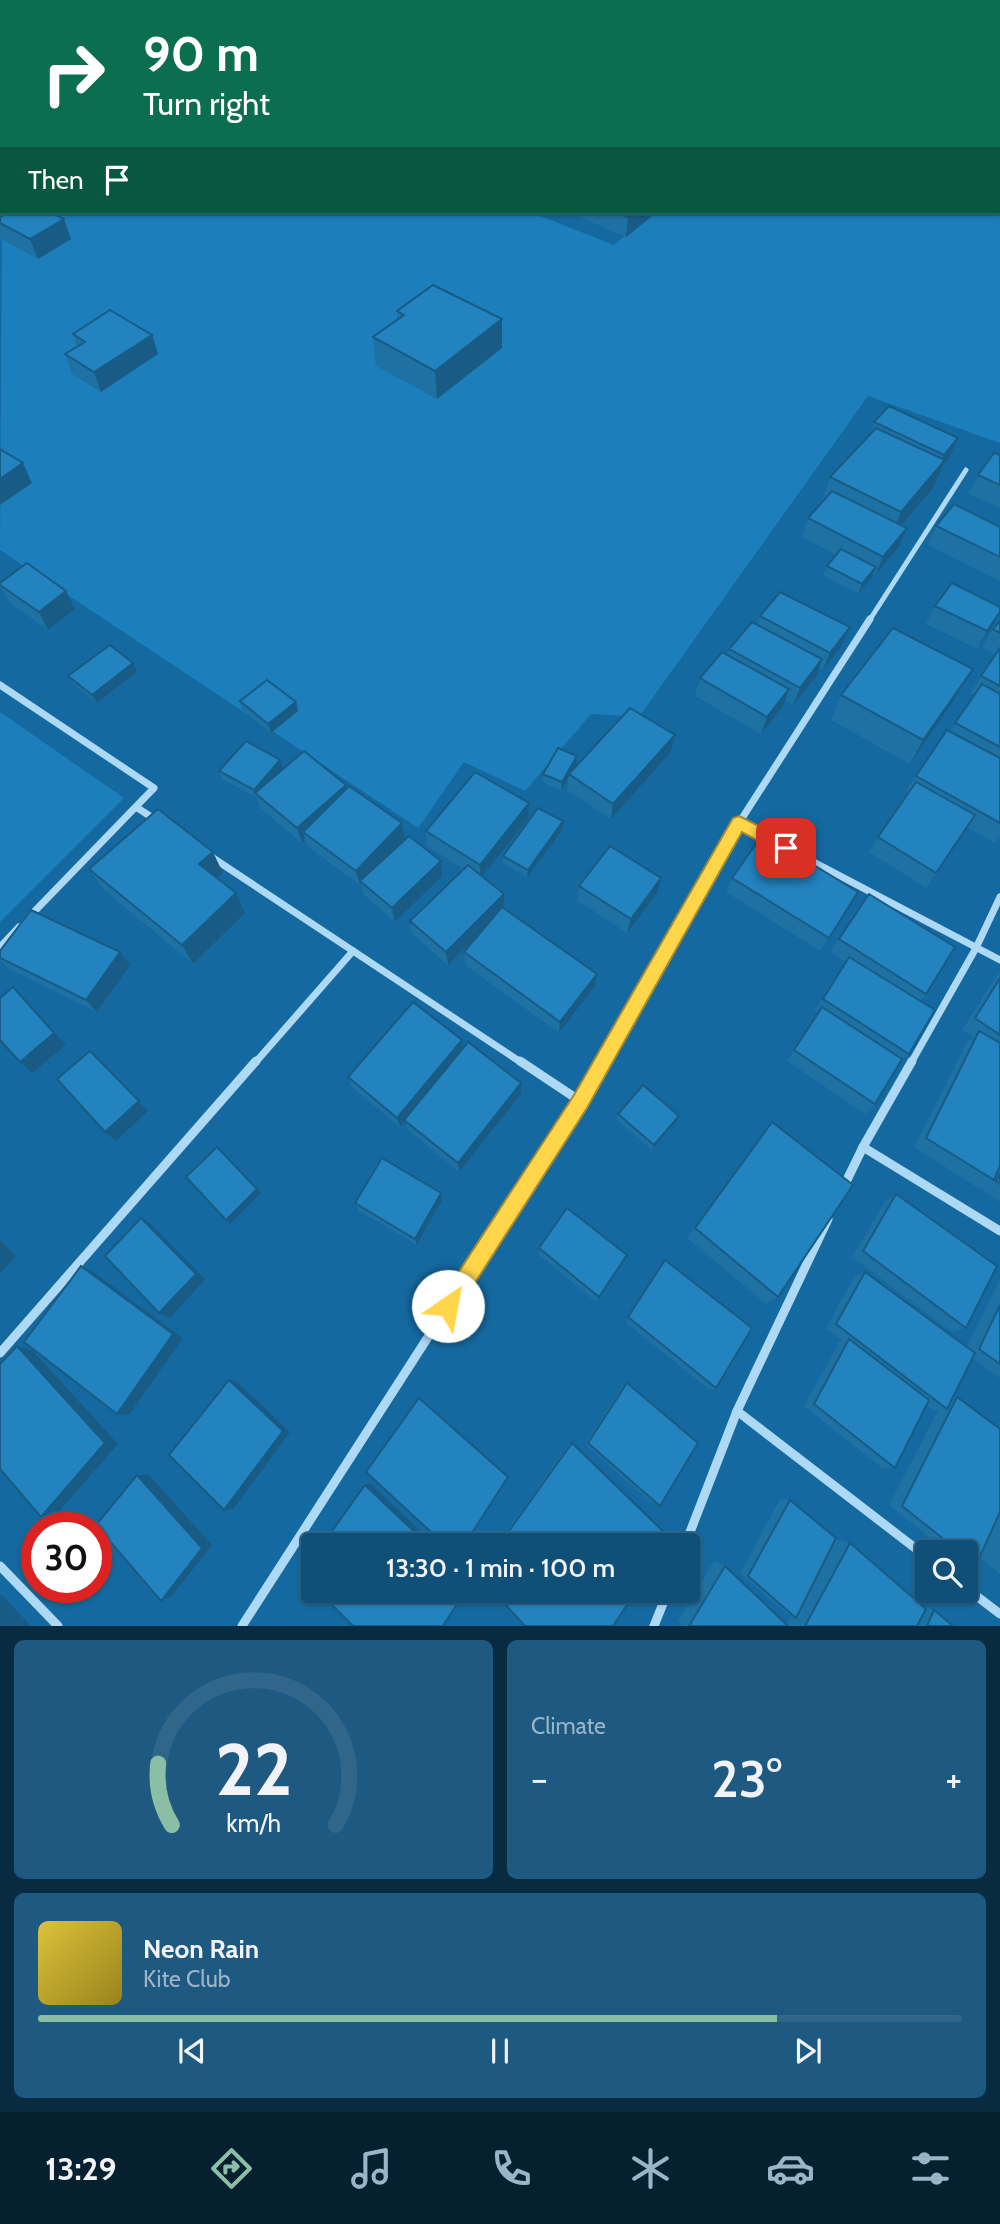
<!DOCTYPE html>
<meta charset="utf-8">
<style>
:root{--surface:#0f4f78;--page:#1d5980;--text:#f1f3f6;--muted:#9bb5c6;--line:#2f668a;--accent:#8abfa5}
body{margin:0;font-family:Cabin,sans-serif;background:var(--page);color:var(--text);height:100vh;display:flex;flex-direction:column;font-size:26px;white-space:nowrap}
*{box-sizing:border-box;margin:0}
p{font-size:23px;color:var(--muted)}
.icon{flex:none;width:38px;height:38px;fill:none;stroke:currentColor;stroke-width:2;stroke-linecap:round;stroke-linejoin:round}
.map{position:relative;height:1626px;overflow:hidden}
.details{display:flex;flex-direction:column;gap:14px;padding:14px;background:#082b42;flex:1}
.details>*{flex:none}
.banner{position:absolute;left:0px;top:0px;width:1001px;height:214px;box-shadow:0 2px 5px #0004,0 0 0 2px var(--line);background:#0b6e4f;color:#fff;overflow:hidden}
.controls{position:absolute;left:915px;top:1540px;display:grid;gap:14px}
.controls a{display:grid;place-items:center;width:63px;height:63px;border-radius:7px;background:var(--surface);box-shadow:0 2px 5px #0004,0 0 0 2px var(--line);font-size:35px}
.speed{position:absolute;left:21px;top:1512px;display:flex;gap:14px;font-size:35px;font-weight:700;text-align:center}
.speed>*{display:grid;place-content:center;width:91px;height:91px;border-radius:50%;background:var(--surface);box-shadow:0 2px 5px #0004,0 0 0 2px var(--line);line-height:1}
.speed .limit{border:10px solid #d22;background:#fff;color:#111}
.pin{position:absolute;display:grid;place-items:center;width:60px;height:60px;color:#fff;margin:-30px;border-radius:14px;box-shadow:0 4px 10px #0006}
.me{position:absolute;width:77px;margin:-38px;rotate:33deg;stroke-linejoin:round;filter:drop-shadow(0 0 5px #0008)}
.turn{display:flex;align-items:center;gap:24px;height:147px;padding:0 28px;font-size:32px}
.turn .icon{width:91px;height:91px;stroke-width:2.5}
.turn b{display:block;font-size:49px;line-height:60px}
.then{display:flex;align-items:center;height:66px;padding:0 28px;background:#0003;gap:14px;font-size:26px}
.big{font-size:52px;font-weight:600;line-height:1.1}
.details .widget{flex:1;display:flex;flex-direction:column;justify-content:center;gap:10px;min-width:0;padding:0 24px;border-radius:10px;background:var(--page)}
.details .dial{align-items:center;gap:0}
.dial svg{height:182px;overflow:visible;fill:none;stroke:var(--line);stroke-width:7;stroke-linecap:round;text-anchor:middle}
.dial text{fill:var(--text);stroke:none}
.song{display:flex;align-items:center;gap:21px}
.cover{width:84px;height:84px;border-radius:10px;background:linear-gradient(135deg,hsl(50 70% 55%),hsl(50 70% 35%))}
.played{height:7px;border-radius:4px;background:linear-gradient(90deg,var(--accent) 80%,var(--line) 80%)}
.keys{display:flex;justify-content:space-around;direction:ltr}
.heat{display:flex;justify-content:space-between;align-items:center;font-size:38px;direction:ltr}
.details .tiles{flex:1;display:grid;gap:14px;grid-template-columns:1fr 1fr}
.widget:last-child{grid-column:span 2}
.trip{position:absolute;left:301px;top:1533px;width:399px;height:70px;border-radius:7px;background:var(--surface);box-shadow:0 2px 5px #0004,0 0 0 2px var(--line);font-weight:600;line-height:70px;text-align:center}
.menu{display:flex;height:112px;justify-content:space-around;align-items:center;background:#062030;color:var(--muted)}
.menu .icon{width:49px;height:49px}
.menu .selected{color:var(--accent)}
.menu b{font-size:32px;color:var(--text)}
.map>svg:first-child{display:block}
.green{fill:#1c7eba}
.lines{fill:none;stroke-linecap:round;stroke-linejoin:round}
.street-far2{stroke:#add9f4;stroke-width:5}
.street-far1{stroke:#add9f4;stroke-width:7}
.street{stroke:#add9f4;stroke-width:9}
.secondary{fill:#ddf0fd;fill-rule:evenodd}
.wall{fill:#1e71a3}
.shaded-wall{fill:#185c85}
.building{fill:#2383be;stroke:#185c85;stroke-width:2}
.route{fill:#ffd54a;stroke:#a68a30;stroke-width:2}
</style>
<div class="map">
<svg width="1000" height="1626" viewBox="0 0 1000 1626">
<rect width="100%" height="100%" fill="#1469a0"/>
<g class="green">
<path d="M404,0H788L409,2Z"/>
<path d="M893,0H1000V443L868,396L639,717L591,714L525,791L464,762L418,828L0,550L2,211L530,212L614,245L651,212H999V2H892Z"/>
<path d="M0,712L124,798L0,922Z"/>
</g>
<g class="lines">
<path class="street-far2" d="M869,621L966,470"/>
<g class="street-far1">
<path d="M0,685L154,788L30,916"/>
<path d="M136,807L156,820"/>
<path d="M739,823L870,619"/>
<path d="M210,856L522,1063"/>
<path d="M0,947L19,927"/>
<path d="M255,1063L353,951"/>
<path d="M602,1063L739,823L1000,960"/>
<path d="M911,1063L976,948L1000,897"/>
</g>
<g class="street">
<path d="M580,1101L603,1061"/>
<path d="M863,1147L912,1061"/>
<path d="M844,1186L863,1147L1000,1231"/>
<path d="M0,1353L256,1061"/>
<path d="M737,1411L928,1558"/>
<path d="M685,1545L737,1411L828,1219"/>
<path d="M0,1566L58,1626"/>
<path d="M966,1588L1000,1614"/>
<path d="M242,1626L580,1101L520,1061"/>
<path d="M654,1626L668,1591"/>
</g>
<g class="secondary">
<path d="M241,0H251L250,2Z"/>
<path d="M2,190V196L0,197V191Z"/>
</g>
</g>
<g class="wall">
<rect x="247" y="0" width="71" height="2"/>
<rect x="369" y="0" width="61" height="2"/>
<path d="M804,0H893L896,2H804Z"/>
<path d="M568,212H652L651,217L626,237Z"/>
<path d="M0,217L71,239L38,259L3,240L0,241Z"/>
<path d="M397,311L502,348L437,399L376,366L373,337L397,320Z"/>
<path d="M73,334L152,335L158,354L101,392L72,374L65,354L77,346Z"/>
<path d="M874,422L949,458L943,466L933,488L901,525L907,528L899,547L875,575L873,574L858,594L823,575L827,566L836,555L802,537L808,518L822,503L830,477L871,433Z"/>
<path d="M1000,455V508L968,494L978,475Z"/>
<path d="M936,526L1000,527V581L928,545Z"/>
<path d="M0,583L66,591L75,609L48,630L9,602L0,585Z"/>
<path d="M935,606L1000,612L977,649L926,624Z"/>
<path d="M760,616L850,627L842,645L823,670L819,668L816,677L793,705L785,700L783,706L761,734L695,696L700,678L728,655L729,649L757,625Z"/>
<path d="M1000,621V837L995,843L967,827L926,888L869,852L878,837L908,793L906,792L916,776L950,732L974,695L970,693L996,655L982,647L993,629Z"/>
<path d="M973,669L958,694L910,764L831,720L841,695Z"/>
<path d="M137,672L97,703L73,684L68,676Z"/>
<path d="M240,701L296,702L298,711L271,733L242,710Z"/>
<path d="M675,735L671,752L611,819L567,790L568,779L561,791L543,782V774L576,765L575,767Z"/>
<path d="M280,760L283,768L346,785L347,788L402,823L405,838L386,857L441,861L442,876L395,922L364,895L361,884L360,885L308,847L305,840L302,843L260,808L257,798L222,779L219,771Z"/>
<path d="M528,819L482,876L504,908L595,986L559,1033L465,965L464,952L486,926L448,965L412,934L410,921L464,869L427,846L426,831Z"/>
<path d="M563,821V829L527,878L503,863V856Z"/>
<path d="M89,869L223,873L217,878L236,893L245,913L193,964L104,890Z"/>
<path d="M732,878L858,892L820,951L726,892Z"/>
<path d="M579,886L657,893L627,933L577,900Z"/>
<path d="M869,894L926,994L920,1001L909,1054L900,1062L875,1104L865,1114L787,1061L818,1014L814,1011L846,962L830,952Z"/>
<path d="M0,951L120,952L130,965L97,1012L9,969L0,960Z"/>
<path d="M1000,973V1202L982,1189L984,1186L980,1189L914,1147L967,1042L973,1037L962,1030L996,977Z"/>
<path d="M463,1048L521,1094L459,1172L407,1129L405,1121L400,1127L352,1087L348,1077Z"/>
<path d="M618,1114L676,1121L652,1150L616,1119Z"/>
<path d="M772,1122L778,1297L766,1304L687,1238Z"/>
<path d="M441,1193L442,1200L417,1245L359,1211L355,1203Z"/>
<path d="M896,1194L966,1328L952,1332L852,1257L885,1202Z"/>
<path d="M539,1248L627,1255L596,1302L538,1254Z"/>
<path d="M665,1260L716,1388L710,1390L625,1322Z"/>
<path d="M865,1272L967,1347L1000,1278V1378L972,1358L953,1397H957L1000,1429V1574L979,1557L976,1565L966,1563V1552H948L889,1505L938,1410H933L927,1405L895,1468H882L804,1406L839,1343L843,1341L826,1328L854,1277Z"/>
<path d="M627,1383L660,1506L654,1505L585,1444L623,1386Z"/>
<path d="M572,1443L666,1545H497L569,1444Z"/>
<path d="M780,1499L790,1500L835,1539L850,1543L921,1605L934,1610L953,1626H683L678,1621L714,1561L725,1566L787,1624L791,1616L786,1613L740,1573Z"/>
</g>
<g class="shaded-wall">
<path d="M180,0H200V2H181Z"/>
<path d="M308,0H318V2H305Z"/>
<path d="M407,0H430V2H406Z"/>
<path d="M635,212H652L651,217L626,237L628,217Z"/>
<path d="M64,219L71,239L38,259L30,239Z"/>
<path d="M502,319V348L437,399L435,371Z"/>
<path d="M152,335L158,354L101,392L94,372Z"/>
<path d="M958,438L949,458L943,466L933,488L890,539L901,512L938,468L944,455Z"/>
<path d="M23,463L32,483L0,505V479Z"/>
<path d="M907,528L899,547L875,575L883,557Z"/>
<path d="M876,567L872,577L858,594L862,584Z"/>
<path d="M66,591L75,609L48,630L39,612Z"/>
<path d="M1000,612L992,626L977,649L987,631Z"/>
<path d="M850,627L842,645L823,670L830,653Z"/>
<path d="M822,659L816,677L793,705L800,688Z"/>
<path d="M133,663L137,672L97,703L92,695Z"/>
<path d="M973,669L958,694L910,764L923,740Z"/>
<path d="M789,689L783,706L761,734L767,717Z"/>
<path d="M296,702L298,711L271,733L268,724Z"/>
<path d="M675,735L671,752L611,819L613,804Z"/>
<path d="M577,756L576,765L570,775L569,774L568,779L561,791L562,782Z"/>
<path d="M280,760L283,768L255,793L254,790Z"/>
<path d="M346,785L350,801L303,832L305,840L302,843L297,828Z"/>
<path d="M529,803L528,819L480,879V865Z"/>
<path d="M563,821V829L527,878L528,870Z"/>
<path d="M402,823L405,838L362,883L360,881L361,884L360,885L356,871Z"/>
<path d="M213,852L223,873L210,885L199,864Z"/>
<path d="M441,861L442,876L395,922L392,908Z"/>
<path d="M661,878L657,893L627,933L631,919Z"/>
<path d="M236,893L245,913L193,964L182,945Z"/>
<path d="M504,894V909L448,965L446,952Z"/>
<path d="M120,952L130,965L97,1012L86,1000Z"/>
<path d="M597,974L595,986L559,1033L560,1022Z"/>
<path d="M13,987L26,1000L66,1045L32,1073L20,1062Z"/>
<path d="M462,1040L463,1051L400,1127L397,1118Z"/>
<path d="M90,1051L148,1111L116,1141L105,1132Z"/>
<path d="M521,1083V1094L459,1172L458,1163Z"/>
<path d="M679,1116L676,1121L652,1150L654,1145Z"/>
<path d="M257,1189L261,1193L230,1224L226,1220Z"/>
<path d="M441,1193L442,1200L417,1245L415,1239Z"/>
<path d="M141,1218L152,1225L205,1279L170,1318L159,1313Z"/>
<path d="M0,1240L16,1256L0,1273Z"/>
<path d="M81,1266L93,1272L183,1338L129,1415L117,1414Z"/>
<path d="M17,1346L32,1350L118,1444L56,1515L41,1517Z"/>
<path d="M229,1380L237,1382L290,1432L233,1509L224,1510Z"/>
<path d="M137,1475H149L212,1545L172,1596L161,1601Z"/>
<path d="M371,1484L435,1545H428L365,1485Z"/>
<path d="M2,1595L31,1626H0V1596Z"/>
</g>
<g class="building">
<path d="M120,0H179L186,2H117Z"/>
<path d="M283,0H308L305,2H288Z"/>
<path d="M820,0H891L896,2H826Z"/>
<path d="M10,212H50L64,219L30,239L0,223V217Z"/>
<path d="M615,212H635L628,217Z"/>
<path d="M433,285L502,319L435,371L373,337L404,315L397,311Z"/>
<path d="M110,310L152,335L94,372L65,354L85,342L73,334Z"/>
<path d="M889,406L958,438L944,455L874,422Z"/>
<path d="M876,428L945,460L901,512L830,477Z"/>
<path d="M0,449L23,463L0,479Z"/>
<path d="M994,453L1000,455V485L978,475Z"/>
<path d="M832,491L907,528L883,557L808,518Z"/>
<path d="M954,504L1000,527V557L936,526Z"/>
<path d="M841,549L876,567L862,584L827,566Z"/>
<path d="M27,563L66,591L39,612L0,585V583Z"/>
<path d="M952,583L1000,607V612L987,631L935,606Z"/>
<path d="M780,592L850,627L830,653L760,616Z"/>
<path d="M1000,621V633L993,629Z"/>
<path d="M752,622L822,659L800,688L729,649Z"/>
<path d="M893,628L973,669L923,740L841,695Z"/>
<path d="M110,645L133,663L92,695L68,676Z"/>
<path d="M1000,648V686L981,676Z"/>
<path d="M722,652L789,689L767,717L700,678Z"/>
<path d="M267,680L296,702L268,724L240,701Z"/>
<path d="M982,684L1000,694V747L955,723Z"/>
<path d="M630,708L675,735L613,804L569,774Z"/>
<path d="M947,730L1000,758V823L916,776Z"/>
<path d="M246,741L280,760L254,790L219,771Z"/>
<path d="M558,748L577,756L562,782L543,774Z"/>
<path d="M304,751L346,785L297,828L255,793Z"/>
<path d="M475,772L529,803L480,865L426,831Z"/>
<path d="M916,782L975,815L936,873L878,837Z"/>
<path d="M349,786L402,823L356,871L303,832Z"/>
<path d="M538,808L563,821L528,870L503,856Z"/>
<path d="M158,809L213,852L199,864L236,893L182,945L89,869Z"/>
<path d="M763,834L858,892L829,938L732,878Z"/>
<path d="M409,836L441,861L392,908L360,881Z"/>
<path d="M610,846L661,878L631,919L579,886Z"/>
<path d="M468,865L504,894L446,952L410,921Z"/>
<path d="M869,894L955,947L926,994L839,939Z"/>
<path d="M502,907L597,974L560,1022L464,952Z"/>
<path d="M31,910L120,952L86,1000L0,958V951Z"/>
<path d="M849,957L935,1010L909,1054L823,999Z"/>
<path d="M1000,978V1035L975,1018Z"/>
<path d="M13,987L54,1033L20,1062L0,1040V998Z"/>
<path d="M413,1002L462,1040L397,1118L348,1077Z"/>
<path d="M822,1007L902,1059L875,1104L794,1050Z"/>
<path d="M979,1031L1000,1043V1166L994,1180L926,1138Z"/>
<path d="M468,1042L521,1083L458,1163L404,1120Z"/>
<path d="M90,1051L139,1101L105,1132L57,1079Z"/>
<path d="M643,1085L679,1116L654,1145L618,1114Z"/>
<path d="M772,1122L853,1185L778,1297L695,1228Z"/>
<path d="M217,1147L257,1189L226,1220L186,1177Z"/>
<path d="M382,1158L441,1193L415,1239L355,1203Z"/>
<path d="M1000,1174V1184L996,1181Z"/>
<path d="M896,1194L997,1266L966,1328L863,1251Z"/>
<path d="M567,1208L627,1255L599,1297L539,1248Z"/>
<path d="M141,1218L196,1274L159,1313L105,1256Z"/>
<path d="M665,1260L752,1328L716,1388L628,1317Z"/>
<path d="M81,1266L173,1334L117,1414L24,1342Z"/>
<path d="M865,1272L975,1353L947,1409L836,1324Z"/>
<path d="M1000,1305V1364L979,1349Z"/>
<path d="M849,1339L929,1400L895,1468L814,1404Z"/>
<path d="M17,1346L105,1443L41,1517L0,1469V1364Z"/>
<path d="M229,1380L283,1431L224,1510L169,1455Z"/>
<path d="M627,1383L698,1443L660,1506L588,1443Z"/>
<path d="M957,1397L1000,1429V1512L976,1565L966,1557V1552H960L902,1506Z"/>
<path d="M419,1398L508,1477L464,1545H445L366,1472Z"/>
<path d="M572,1443L670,1538L666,1545H499Z"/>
<path d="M137,1475L202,1548L161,1601L96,1525Z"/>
<path d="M365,1485L428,1545H322Z"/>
<path d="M790,1500L836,1538L796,1618L748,1576Z"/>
<path d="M850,1543L926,1609L917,1626H805Z"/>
<path d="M313,1557V1586L301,1574Z"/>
<path d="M725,1566L788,1626H689Z"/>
<path d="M318,1591H465L443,1626H353Z"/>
<path d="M493,1591H636L613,1626H525Z"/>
<path d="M934,1610L953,1626H927Z"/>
</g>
<path class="route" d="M739,816L792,843L795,848L792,853H781L742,832L587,1108L455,1314L448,1317L441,1314L438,1306L441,1299L574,1095L733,818Z"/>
</svg>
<div class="controls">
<a><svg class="icon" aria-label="search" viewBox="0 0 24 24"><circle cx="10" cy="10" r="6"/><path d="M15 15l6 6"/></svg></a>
</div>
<div class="speed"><div class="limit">30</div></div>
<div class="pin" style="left:786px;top:848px;background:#d93025"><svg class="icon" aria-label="arrive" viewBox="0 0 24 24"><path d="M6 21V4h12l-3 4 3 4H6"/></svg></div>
<svg class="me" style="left:448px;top:1306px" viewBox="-20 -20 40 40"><circle r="19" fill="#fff"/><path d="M0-13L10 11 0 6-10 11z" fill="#ffd54a"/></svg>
<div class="trip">13:30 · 1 min · 100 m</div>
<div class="banner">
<div class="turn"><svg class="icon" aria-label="right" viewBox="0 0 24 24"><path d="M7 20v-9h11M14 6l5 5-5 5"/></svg><div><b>90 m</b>Turn right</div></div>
<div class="then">Then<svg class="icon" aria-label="arrive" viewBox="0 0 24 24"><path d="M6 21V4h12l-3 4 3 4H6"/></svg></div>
</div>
</div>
<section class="details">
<div class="tiles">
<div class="widget dial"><svg viewBox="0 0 100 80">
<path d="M14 69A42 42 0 1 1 86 69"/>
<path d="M14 69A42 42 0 0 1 8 42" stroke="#8abfa5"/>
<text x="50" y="56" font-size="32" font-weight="700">22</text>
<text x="50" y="72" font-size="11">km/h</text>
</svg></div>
<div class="widget"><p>Climate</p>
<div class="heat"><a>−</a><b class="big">23°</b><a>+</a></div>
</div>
<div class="widget">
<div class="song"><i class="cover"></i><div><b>Neon Rain</b><p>Kite Club</p></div></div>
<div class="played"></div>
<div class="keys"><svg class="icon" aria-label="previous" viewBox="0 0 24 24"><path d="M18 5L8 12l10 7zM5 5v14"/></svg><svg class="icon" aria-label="pause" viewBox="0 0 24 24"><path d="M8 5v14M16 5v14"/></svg><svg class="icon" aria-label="next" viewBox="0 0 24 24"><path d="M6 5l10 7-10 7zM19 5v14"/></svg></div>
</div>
</div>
</section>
<nav class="menu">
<b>13:29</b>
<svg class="icon selected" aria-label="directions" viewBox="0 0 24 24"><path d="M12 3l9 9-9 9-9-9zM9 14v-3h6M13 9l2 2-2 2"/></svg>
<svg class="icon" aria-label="music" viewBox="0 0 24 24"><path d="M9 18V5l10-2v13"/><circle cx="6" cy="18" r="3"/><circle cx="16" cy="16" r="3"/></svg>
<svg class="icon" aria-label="phone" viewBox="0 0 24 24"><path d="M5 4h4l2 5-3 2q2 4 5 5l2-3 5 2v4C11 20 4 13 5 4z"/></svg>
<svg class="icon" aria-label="climate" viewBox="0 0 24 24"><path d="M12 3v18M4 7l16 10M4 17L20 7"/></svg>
<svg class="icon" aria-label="car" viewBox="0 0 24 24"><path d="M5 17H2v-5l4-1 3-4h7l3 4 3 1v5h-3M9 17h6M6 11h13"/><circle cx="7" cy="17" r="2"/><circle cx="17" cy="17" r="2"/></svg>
<svg class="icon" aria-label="filters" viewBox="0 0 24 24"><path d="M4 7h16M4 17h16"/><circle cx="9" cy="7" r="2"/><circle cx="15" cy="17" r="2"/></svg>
</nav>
